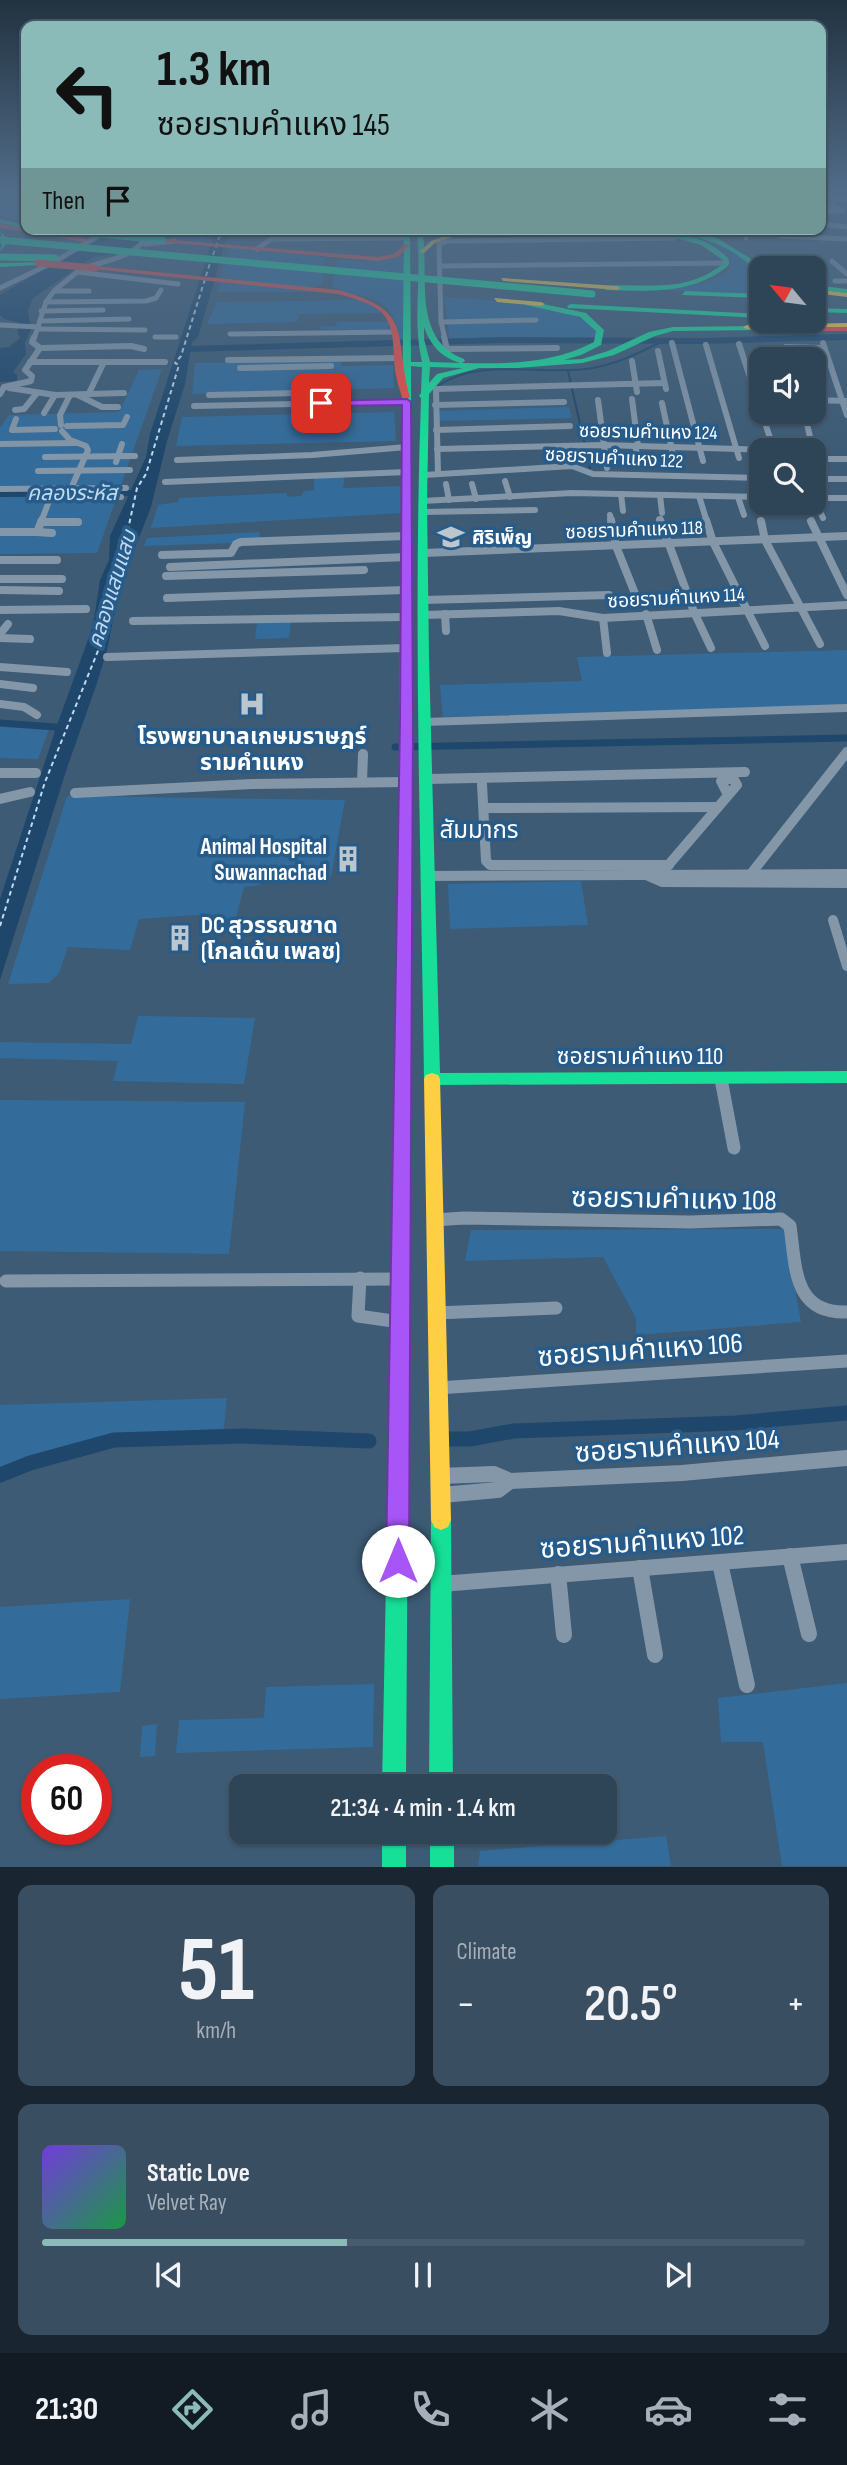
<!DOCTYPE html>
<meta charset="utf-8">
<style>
:root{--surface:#2e4457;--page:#3a4e61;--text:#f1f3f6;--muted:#a7b0ba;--line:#495c6d;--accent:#8bbbb9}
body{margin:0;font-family:"Sofia Sans Condensed","Noto Sans Thai",sans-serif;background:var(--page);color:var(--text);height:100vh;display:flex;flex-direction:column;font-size:26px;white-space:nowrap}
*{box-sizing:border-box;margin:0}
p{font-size:23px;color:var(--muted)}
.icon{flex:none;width:38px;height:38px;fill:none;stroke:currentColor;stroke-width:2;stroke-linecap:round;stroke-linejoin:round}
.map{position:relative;height:1867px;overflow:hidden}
.sheet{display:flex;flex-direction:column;gap:18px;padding:18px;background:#192530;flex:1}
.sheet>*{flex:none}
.hud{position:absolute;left:21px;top:21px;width:805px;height:214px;border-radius:14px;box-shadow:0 2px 5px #0004,0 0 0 2px var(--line);background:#8bbbb9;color:#111;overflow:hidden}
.needle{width:46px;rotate:299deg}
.controls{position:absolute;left:749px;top:256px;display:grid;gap:14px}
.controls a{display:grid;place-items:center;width:77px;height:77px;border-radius:14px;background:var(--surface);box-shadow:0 2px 5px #0004,0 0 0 2px var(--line);font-size:35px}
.speed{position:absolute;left:21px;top:1754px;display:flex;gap:14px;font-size:35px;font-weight:700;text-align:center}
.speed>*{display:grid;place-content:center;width:91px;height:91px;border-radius:50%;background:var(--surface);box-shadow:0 2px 5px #0004,0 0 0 2px var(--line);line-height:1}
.speed .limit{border:10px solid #d22;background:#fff;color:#111}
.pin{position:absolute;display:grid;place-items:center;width:60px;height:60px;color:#fff;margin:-30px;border-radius:14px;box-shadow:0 4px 10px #0006}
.me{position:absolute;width:77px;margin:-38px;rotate:0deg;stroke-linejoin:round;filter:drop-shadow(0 0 5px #0008)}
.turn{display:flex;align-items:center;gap:24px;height:147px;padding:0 21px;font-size:32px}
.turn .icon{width:91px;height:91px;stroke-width:2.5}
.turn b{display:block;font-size:49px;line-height:60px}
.then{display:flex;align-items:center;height:66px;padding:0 21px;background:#0003;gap:14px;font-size:26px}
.big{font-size:52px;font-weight:600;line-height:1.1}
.sheet .card{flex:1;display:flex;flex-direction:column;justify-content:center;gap:10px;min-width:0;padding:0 24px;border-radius:14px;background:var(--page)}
.sheet .dial{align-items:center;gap:0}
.dial b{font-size:91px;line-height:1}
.song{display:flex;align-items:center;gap:21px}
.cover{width:84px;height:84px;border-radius:10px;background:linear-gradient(135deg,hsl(260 70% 55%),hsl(140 70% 35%))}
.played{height:7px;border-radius:4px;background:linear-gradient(90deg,var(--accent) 40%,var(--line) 40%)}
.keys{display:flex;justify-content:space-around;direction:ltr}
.heat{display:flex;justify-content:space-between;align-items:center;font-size:38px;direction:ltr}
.sheet .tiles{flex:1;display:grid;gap:18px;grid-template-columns:1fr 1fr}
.card:last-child{grid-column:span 2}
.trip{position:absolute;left:229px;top:1774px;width:388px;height:70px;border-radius:14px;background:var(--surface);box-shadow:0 2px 5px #0004,0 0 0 2px var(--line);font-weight:600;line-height:70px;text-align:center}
.dock{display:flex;height:112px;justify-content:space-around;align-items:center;background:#121b23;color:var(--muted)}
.dock .icon{width:49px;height:49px}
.dock .selected{color:var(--accent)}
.dock b{font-size:32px;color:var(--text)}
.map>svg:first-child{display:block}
.green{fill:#336c9b}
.water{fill:#1e476b}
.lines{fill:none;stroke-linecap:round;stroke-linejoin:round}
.stream{stroke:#1e476b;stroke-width:2}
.canal-far3{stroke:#1e476b;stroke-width:4.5}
.canal-far2{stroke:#1e476b;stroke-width:6}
.canal-far1{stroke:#1e476b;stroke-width:7}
.canal{stroke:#1e476b;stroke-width:15}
.ferry{stroke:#c0dbf1;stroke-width:2;stroke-dasharray:4.5 3.5;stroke-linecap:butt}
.street-far5{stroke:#8497a8;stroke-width:5}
.street-far4{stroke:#8497a8;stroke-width:6}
.street-far3{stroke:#8497a8;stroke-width:8}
.street-far2{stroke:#8497a8;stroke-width:10}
.street-far1{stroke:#8497a8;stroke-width:13}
.street{stroke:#8497a8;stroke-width:16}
.fast{fill:#16e098;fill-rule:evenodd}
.slow{fill:#ffcf43;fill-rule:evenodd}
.jam{fill:#f24e42;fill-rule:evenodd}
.fast-bridge{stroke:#16e098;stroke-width:7}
.jam-bridge{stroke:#f24e42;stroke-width:7}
.route{fill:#a855f7;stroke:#6d37a1;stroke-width:2}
.labels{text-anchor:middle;stroke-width:7;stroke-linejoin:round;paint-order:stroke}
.far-street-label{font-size:19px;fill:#fff;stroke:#275c8a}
.far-poi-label{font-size:19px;font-weight:bold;fill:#fff;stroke:#275c8a;text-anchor:start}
.far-water-label{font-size:21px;font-style:italic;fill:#c0dbf1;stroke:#275c8a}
.poi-label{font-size:23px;font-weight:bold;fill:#fff;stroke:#275c8a}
.street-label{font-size:23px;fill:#fff;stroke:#275c8a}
.neighbourhood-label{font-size:24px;fill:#fff;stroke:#275c8a}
.near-street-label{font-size:28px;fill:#fff;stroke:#275c8a}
</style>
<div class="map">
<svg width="847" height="1867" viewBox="0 0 847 1867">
<rect width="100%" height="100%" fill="#3d5b74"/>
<g class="green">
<path d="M0,200H26V224L0,216Z"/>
<path d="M75,229H208L203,241Z"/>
<path d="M712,239L739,254L761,274V294L659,290C687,288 774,272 705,241Z"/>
<path d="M229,247L321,257L325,259L322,285C302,292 243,281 220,278Z"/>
<path d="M405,255L404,342L400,343C395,294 370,301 332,287L337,260L383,261Z"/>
<path d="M220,282L319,292H218Z"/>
<path d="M444,297C478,300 581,301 597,334L595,338L450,341Z"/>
<path d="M364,300L383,313L299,314L297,322L207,324L217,302Z"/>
<path d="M337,322H389L388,331L320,329L321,326H336Z"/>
<path d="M341,360V366L393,365L394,388L192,394L195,363Z"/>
<path d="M162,369L97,553L0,554V428L9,415L119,412L139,370Z"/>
<path d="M569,407L572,418L438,421L437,411Z"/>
<path d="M394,412L396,441L176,446L182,417Z"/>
<path d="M345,474L343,488L404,486L402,513L151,528L158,505L178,502L179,498L287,493V497L301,496L304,491L314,490V476Z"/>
<path d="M259,532L261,542L144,546L147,538Z"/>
<path d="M291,622L289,638L255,639L257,623Z"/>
<path d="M847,650V706L443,717L440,685L582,681L577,657Z"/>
<path d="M0,725L49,729L38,759L0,758Z"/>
<path d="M67,796L345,800L331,877L261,880L260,885L244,887L235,921L210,914L139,919L130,950L68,947L59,973L49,983L8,984Z"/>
<path d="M581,881L588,925L450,929L448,884Z"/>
<path d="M138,1016L255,1018L244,1084L113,1081L118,1061L0,1058V1042L131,1044Z"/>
<path d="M0,1100L245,1102L229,1254L0,1251Z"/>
<path d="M784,1229L801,1322L636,1335V1318L603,1257L465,1261L471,1230Z"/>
<path d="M227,1398L223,1436L121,1435L24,1460L0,1472V1405Z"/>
<path d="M130,1599L120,1692L0,1699V1607Z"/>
<path d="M847,1683V1866H782L763,1742H721L718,1698Z"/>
<path d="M374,1684L373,1747L176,1753L179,1720L264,1718L266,1687Z"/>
<path d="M157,1724L155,1756L140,1757L142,1726Z"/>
<path d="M666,1836L671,1866H478L480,1851Z"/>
</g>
<g class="water">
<path d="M106,229H141V242L122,253L93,257L33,298L28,311L31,329L25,343L26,354L13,372L17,375V381L0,382V348L9,347L20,338L17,330L20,327L17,322L4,319L0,315V295L66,256L102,238Z"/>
<path d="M216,229H232L225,243L198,337L192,342L185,384L167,441L151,507L120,586L107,650L97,683L67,768L0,980V899L57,725L93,626L100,580L109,560L110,536L146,457L150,434Z"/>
</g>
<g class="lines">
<g class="stream">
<path d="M568,371L590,468"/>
<path d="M436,387C480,357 536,375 586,369C613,366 639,353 663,341"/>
</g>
<path class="canal-far3" d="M784,339L847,337"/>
<g class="canal-far2">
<path d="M188,349L501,340L703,341L847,337"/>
<path d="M0,494L143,493"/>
</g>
<g class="canal-far1">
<path d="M0,723L69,728"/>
<path d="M395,747L847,738"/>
</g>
<g class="canal">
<path d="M442,1439H470L514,1431L735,1423L847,1413"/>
<path d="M0,1475L30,1463L114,1440L242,1436L369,1441"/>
</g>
<g class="ferry">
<path d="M213,255L222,229"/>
<path d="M0,926L45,782L106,631L137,488L146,474L179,365L175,363L181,356L210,263"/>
</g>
<g class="street-far5">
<path d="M0,195H26"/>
<path d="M821,199L847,200"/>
<path d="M833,206L843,210L833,212L822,209Z"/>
<path d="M821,224L847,227"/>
<path d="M69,229H96"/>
<path d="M745,229L746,238"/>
<path d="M758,229L782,236L847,239"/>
<path d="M145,244L175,241"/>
<path d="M257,249L271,239L407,238"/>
<path d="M832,261L847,274"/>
<path d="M439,266L727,263"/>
<path d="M83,269C109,258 139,259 150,229"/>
<path d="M835,281H847"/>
<path d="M0,288L56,261L96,237L100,233L96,229"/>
<path d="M54,291H89"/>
<path d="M46,302L146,301L156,298L161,290"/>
<path d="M41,311L103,310"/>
<path d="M40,321L129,319"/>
<path d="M441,322L536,320"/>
<path d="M0,325L39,327"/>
<path d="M38,329L145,330"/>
<path d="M230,334L395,332"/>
<path d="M155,337H176"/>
<path d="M34,339L46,302L54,291L77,272L178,284"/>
<path d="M445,339L441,322L439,244L448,241L675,238"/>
</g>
<g class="street-far4">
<path d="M444,337L447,349L557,348"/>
<path d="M672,343L703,461"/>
<path d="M823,343L847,415"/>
<path d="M739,344L774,450"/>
<path d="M706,345L739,458"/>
<path d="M786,347L824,348"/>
<path d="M40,348L131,346L144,349"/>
<path d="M658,351L666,389"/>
<path d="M228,360L398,358"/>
<path d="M632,361L637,392"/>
<path d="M30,362H165"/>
<path d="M240,368L331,366"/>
<path d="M9,388L55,395L124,393"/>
<path d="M89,393L104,362"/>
<path d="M0,394L4,387L31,381L32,376L25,370L40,348L32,342L34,337"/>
<path d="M78,395L102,407H118"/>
<path d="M209,395L340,392L345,394L346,403"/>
<path d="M632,399L638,446"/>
<path d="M598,400L607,468"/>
<path d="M814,400L846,401"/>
<path d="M662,403L675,464"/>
<path d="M435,405L564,402"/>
<path d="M194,406L407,402"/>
<path d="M15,410L24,409L37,393"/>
<path d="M804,411L813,450"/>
<path d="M44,413L55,395"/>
<path d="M16,419L12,430L55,429"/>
<path d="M61,425L60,415L70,395"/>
<path d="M67,426L123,425L127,417"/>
<path d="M436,430L570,426"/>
<path d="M62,431L70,440L86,446L88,450L73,484"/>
<path d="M1,444L75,443"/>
<path d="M635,446L640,464"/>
<path d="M437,449L603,445L774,450"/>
<path d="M45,457L135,456"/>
<path d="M814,459H847"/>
<path d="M177,460L312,455L407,447"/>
<path d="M116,462L122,444"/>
<path d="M38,471L130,470"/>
<path d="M438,474L436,389L664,383"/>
<path d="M424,475L572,466L593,474L761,478"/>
<path d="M814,479H847"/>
<path d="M505,481L510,497"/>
<path d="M165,482L407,472"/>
<path d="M446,484L449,500"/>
<path d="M472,484L476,499"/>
<path d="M0,489L126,488"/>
<path d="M621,494L623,511"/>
<path d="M660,495L662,513"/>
<path d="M52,496L121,497"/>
<path d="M699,496L707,522"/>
<path d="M738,497L744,515"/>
<path d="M814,498H847"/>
<path d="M814,498L823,518"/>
<path d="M422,501L572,493L761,497"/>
<path d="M780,502L784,514"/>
<path d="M422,512L535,510"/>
<path d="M610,515L611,522"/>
<path d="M660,519L661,522"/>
<path d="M41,522H78"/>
<path d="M41,522L51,496"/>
</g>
<g class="street-far3">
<path d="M611,520L616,546L638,601"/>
<path d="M660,520L694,612L711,648"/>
<path d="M706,520L713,542L765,646"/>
<path d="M761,521L765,540L820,644"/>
<path d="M811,521L847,595"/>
<path d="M41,522H78"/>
<path d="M0,532H37L42,520"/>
<path d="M37,532L52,533"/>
<path d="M423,553L847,536"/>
<path d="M162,555L231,553L236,544L241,542L406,536"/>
<path d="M0,560H57"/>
<path d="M170,567L406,557"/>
<path d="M166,576L364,570"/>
<path d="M0,579H62"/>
<path d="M0,590L59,591"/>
<path d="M167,598L405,590"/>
<path d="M423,600L609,595"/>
<path d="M0,610L86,609"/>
<path d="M445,614L446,631"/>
<path d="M646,614L657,650"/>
<path d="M423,615L559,611L603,618L847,605"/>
<path d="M603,618L607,653"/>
<path d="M133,621L405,617"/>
<path d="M0,634L8,624"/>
<path d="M0,638L30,639"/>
<path d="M107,657L405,648"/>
<path d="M0,667L67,672"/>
<path d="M0,684L33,688"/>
<path d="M0,704L24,707L37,715"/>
<path d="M424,722L847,708"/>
</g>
<g class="street-far2">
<path d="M0,773H36"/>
<path d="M427,779L745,772"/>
<path d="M362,782L363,754"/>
<path d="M482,784L486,861L490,865H669"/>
<path d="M75,793L252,784L405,782"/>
<path d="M0,799L30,792"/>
<path d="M484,808L718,807"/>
<path d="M665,869L737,785L733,778L721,781L728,795"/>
<path d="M646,875L662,882L847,883"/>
<path d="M750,875L847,752"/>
<path d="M427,876L847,874"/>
<path d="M833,920L847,966"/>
</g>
<g class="street-far1">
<path d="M721,1079L734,1148"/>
<path d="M434,1220L464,1218L690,1222L781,1219L790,1226C796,1267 793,1314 847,1312"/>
<path d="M360,1278L358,1316L400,1322"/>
<path d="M6,1281L401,1279"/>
<path d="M435,1313L556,1308"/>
<path d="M437,1388L847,1361"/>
</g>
<g class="street">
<path d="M440,1476L494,1474L510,1481L682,1473L847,1458"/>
<path d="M441,1495L498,1490L510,1481"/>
<path d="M790,1556L809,1634"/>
<path d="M720,1563L747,1685"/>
<path d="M640,1568L655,1655"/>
<path d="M558,1574L564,1635"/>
<path d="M441,1584L847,1552"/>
</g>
<g class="fast">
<path d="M0,219L26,225V229L0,223Z"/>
<path d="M404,229L416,231V229H674L717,238L766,268H761V274L759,273C735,250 718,242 686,235C703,240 717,246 729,259L728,266C692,295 650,291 606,290L603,286C648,282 683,295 723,264V260L701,245L661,234L423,235C429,278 412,339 464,359L465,361L462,363C508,364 552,364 594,342L596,331L580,317L526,305L529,301L586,313L604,330L601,345L581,355L564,360L582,359L608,351L649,332L673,327L760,326L764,328L760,330L673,331L655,336L614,355L582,363L517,368H479L443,378L429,394L427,501L429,657L440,1073L847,1071V1083L432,1085L426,1083L424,1079C421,852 413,625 421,398L419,396L421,393L422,367L411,366L412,852L405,857L398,852ZM410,235H417C422,277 412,320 422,362H411ZM424,327C431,346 441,357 460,363L430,362L424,339ZM430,367L463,368L437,374L429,383Z"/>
<path d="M0,231L9,240L0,252L3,240Z"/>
<path d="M40,262L38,265L0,267V263Z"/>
<path d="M814,285L847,289V293L814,289Z"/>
<path d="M685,291L761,294V298L682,295Z"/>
<path d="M571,304L761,314V318L568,308L567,306Z"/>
<path d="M814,308L847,309V313L814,312Z"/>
<path d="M402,1158L408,1160L410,1165L406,1787H382L394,1165L396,1160Z"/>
<path d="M441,1510L448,1513L451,1520L453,1787H429L431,1520L434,1513Z"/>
<rect x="382" y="1832" width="24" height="35"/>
<rect x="430" y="1832" width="24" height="35"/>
</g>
<g class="slow">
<path d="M43,229H70L92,233L89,235Z"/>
<path d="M449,229H478V230L475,232Z"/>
<path d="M450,234L452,237L435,243L424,253L419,252L431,241Z"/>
<path d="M501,278L617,286L621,288L617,290L503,281Z"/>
<path d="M814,289L847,293V297L814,293Z"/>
<path d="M494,298L541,302L545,304L541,306L497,302Z"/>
<path d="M847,323V327L747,329L743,327L747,325Z"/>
<path d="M405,847L412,852L410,1165L408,1170L402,1172L396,1170L394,1165L398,852Z"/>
<path d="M432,1073L438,1075L440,1079L451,1520L448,1527L441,1530L434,1527L431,1520L424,1079L426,1075Z"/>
</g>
<g class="jam">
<path d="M0,224L84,238L87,240L84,242L0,228Z"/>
<path d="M160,239L378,257L394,254L405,244L410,245L398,257L378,261L162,242Z"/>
<path d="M95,266L339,290C417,312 392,333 410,397L406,399L402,397C400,390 397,383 396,375C392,355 397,326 380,311C368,302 352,298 338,294L93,269Z"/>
<path d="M784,327H847V331H781L780,329Z"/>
</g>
<g class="fast-bridge">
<path d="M89,233L162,240"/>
<path d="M0,240L592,294"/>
<path d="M0,257L55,258"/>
</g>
<path class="jam-bridge" d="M38,263L95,268"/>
</g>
<linearGradient id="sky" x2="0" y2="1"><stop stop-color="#223240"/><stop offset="0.42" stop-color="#516c88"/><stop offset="1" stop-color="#516c88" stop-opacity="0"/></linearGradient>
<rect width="847" height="454" fill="url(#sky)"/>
<path class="route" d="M407,399L411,402L413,720L409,1561L406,1570L398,1573L389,1570L386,1561L400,720L402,405L321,406L316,403L321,401Z"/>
<defs>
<g id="school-bare" transform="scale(2.1)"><path d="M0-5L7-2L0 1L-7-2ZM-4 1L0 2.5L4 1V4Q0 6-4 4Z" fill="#bbc6ce" stroke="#275c8a" stroke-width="2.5" paint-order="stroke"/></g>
<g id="hospital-bare" transform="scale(2.1)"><path d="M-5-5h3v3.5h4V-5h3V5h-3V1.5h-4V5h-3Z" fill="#bbc6ce" stroke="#275c8a" stroke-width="2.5" paint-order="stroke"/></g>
<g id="building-bare" transform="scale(2.1)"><path d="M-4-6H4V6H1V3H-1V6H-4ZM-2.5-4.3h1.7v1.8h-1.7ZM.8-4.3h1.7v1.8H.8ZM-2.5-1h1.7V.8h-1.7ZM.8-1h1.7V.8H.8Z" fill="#bbc6ce" stroke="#275c8a" stroke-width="2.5" paint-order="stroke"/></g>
</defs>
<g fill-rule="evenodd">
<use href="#school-bare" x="451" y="537"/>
<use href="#hospital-bare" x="252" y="704"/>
<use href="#building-bare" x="348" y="859"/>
<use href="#building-bare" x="180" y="938"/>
</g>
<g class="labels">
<g class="far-street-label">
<text transform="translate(648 431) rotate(1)" y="7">ซอยรามคำแหง 124</text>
<text transform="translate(614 457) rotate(3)" y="7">ซอยรามคำแหง 122</text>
<text transform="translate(634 529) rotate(-2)" y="7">ซอยรามคำแหง 118</text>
<text transform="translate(676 597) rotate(-3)" y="7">ซอยรามคำแหง 114</text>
</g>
<g class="far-poi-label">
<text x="472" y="544">ศิริเพ็ญ</text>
</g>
<g class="far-water-label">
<text x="72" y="500">คลองระหัส</text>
<text transform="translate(112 589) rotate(-73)" y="7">คลองแสนแสบ</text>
</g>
<g class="poi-label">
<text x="252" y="744">โรงพยาบาลเกษมราษฎร์<tspan x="252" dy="26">รามคำแหง</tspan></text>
<text x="327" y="854" text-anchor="end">Animal Hospital<tspan x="327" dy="26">Suwannachad</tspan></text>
<text x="201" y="933" text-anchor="start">DC สุวรรณชาด<tspan x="201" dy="26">(โกลเด้น เพลซ)</tspan></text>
</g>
<g class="street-label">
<text x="640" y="1064">ซอยรามคำแหง 110</text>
</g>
<g class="neighbourhood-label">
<text x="479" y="838">สัมมากร</text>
</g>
<g class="near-street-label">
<text transform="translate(674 1198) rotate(1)" y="10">ซอยรามคำแหง 108</text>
<text transform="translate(640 1349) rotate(-4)" y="10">ซอยรามคําแหง 106</text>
<text transform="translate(677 1445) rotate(-4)" y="10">ซอยรามคําแหง 104</text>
<text transform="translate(642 1541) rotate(-4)" y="10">ซอยรามคําแหง 102</text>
</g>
</g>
</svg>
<div class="controls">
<a><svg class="needle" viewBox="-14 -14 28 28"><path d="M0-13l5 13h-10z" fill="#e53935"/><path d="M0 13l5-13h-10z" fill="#a7b0ba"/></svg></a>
<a><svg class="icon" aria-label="sound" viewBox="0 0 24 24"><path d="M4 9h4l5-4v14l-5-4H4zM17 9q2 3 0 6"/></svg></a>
<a><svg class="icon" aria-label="search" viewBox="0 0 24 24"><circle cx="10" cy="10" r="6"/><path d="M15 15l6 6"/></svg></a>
</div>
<div class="speed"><div class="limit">60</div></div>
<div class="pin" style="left:321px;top:403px;background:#d93025"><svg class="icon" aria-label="arrive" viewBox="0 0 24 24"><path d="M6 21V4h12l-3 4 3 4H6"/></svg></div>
<svg class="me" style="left:398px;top:1561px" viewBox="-20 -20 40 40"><circle r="19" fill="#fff"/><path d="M0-13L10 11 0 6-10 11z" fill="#a855f7"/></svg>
<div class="trip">21:34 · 4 min · 1.4 km</div>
<div class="hud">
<div class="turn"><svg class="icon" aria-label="left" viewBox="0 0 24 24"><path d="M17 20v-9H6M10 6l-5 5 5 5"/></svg><div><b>1.3 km</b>ซอยรามคำแหง 145</div></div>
<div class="then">Then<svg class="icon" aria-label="arrive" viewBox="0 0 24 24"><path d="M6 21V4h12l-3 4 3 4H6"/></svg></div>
</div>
</div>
<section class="sheet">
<div class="tiles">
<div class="card dial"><b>51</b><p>km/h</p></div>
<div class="card"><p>Climate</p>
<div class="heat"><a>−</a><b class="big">20.5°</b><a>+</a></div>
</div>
<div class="card">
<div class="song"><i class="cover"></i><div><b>Static Love</b><p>Velvet Ray</p></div></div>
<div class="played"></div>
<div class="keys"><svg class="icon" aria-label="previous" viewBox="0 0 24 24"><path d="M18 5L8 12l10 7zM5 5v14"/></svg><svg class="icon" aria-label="pause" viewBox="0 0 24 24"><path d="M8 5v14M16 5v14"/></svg><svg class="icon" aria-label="next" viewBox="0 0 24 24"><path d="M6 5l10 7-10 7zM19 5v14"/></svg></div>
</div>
</div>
</section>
<nav class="dock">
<b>21:30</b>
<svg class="icon selected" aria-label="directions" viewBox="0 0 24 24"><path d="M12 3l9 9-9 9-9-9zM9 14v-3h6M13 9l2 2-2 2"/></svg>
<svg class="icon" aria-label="music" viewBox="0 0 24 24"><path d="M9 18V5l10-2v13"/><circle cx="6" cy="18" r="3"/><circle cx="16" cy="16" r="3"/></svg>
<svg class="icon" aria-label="phone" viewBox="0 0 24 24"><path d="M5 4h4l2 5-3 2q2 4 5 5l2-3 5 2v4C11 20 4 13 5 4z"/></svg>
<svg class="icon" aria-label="climate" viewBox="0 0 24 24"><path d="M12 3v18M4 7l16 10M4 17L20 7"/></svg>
<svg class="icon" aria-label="car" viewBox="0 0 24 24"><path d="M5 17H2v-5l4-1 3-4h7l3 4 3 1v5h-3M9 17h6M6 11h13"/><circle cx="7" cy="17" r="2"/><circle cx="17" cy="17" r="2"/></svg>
<svg class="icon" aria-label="filters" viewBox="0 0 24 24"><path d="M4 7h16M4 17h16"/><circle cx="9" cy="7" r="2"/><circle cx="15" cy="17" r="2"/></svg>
</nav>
